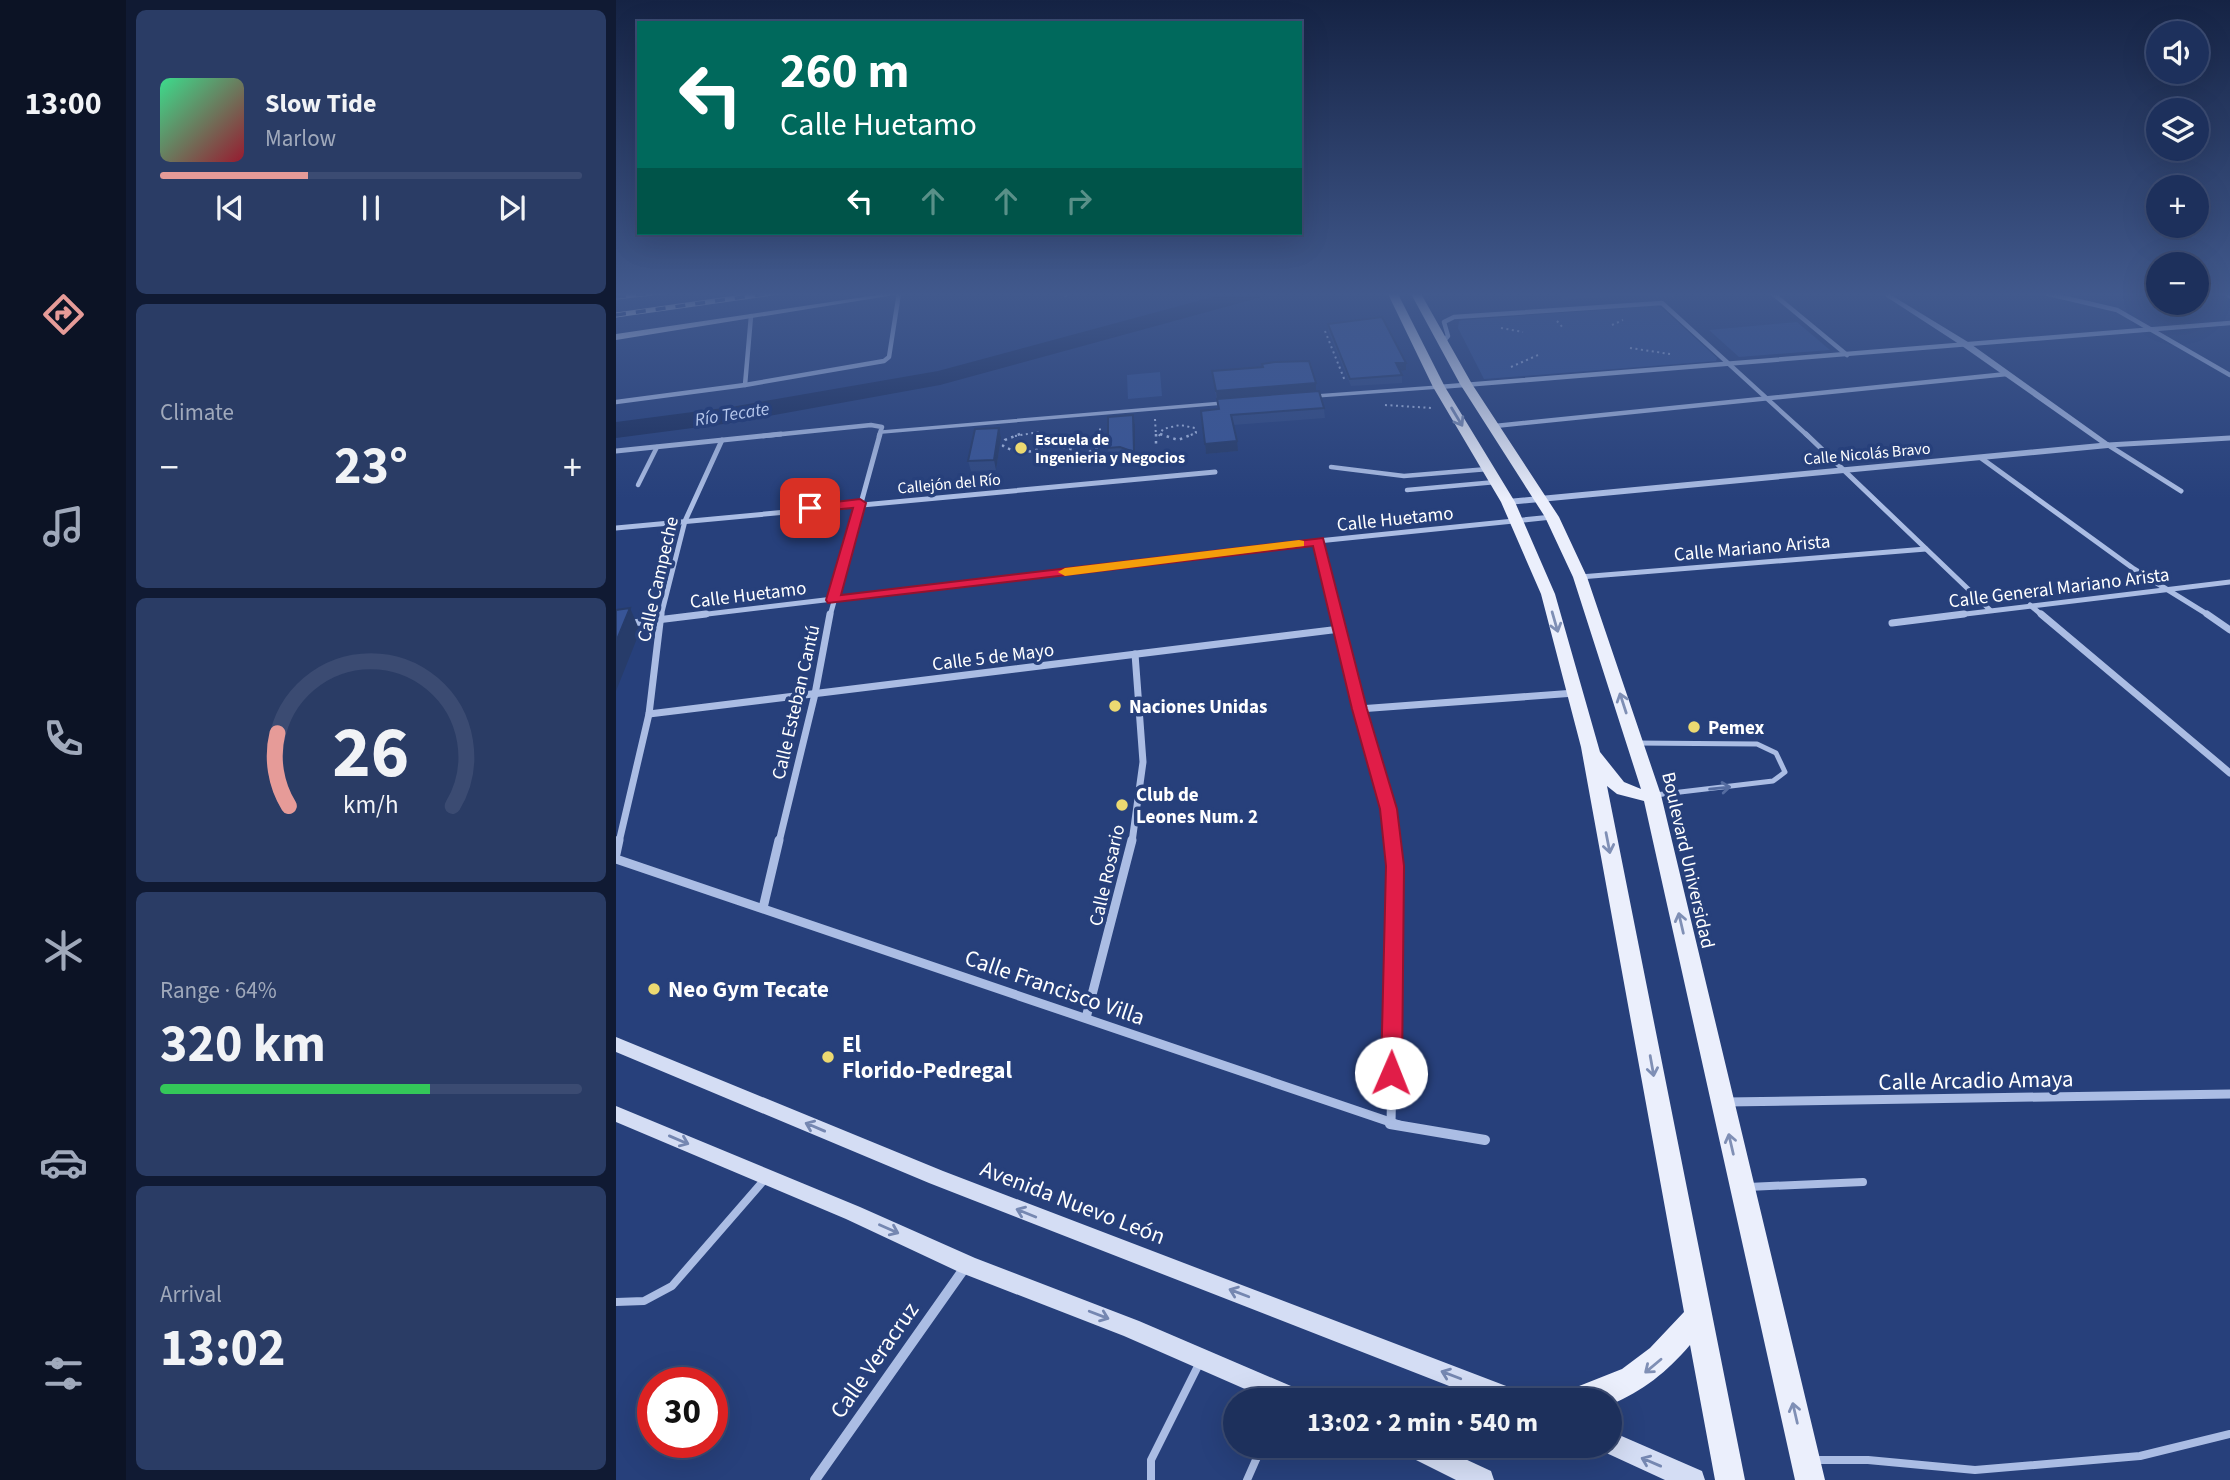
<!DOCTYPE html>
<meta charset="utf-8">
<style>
:root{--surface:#1d305c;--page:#2a3c65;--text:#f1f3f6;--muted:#a0a9bb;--line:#3b4b72;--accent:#e69b98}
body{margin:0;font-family:"Source Sans 3",sans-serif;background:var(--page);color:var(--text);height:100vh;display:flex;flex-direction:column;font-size:26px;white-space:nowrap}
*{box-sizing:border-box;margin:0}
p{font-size:23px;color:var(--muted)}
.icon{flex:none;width:38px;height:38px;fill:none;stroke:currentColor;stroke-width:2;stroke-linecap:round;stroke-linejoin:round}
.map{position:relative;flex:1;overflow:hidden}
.side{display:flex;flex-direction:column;gap:10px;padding:10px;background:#101a33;width:490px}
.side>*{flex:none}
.top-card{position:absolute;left:21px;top:21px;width:665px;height:214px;border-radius:0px;box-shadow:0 7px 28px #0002,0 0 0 2px var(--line);background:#00695c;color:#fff;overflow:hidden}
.tools{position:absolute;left:1530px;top:21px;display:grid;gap:14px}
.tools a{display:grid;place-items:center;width:63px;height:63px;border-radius:50%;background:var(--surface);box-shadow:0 7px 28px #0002,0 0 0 2px var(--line);font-size:35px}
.speed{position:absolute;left:21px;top:1367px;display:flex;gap:14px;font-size:35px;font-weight:700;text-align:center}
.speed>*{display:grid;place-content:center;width:91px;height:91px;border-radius:50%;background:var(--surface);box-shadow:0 7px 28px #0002,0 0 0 2px var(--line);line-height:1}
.speed .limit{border:10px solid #d22;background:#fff;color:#111}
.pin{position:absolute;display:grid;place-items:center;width:60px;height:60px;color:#fff;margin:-30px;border-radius:14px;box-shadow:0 4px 10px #0006}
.me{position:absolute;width:77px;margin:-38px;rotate:1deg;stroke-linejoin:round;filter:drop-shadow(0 0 5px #0008)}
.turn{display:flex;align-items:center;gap:24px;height:147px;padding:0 28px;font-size:32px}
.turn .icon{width:91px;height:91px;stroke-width:2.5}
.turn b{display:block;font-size:49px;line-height:60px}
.lanes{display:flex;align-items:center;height:66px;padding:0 28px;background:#0003;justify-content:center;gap:35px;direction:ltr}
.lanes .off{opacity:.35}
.big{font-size:52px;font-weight:700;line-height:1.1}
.side .card{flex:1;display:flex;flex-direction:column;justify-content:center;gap:10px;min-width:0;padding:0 24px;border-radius:10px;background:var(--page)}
.side .dial{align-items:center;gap:0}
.dial svg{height:182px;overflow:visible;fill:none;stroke:var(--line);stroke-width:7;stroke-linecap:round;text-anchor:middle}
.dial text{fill:var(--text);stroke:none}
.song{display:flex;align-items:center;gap:21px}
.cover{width:84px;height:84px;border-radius:10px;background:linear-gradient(135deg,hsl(150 70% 55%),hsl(350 70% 35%))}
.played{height:7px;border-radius:4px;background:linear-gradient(90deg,var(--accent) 35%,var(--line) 35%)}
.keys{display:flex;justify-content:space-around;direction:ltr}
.heat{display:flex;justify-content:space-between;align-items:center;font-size:38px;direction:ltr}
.charge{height:10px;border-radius:5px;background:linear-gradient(90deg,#34c759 64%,var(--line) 0)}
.trip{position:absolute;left:607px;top:1388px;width:399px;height:70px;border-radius:35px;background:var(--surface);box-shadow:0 7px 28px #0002,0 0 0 2px var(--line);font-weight:700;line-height:70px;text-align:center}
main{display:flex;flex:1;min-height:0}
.tabs{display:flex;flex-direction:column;width:126px;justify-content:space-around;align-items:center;background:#0c1325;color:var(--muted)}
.tabs .icon{width:49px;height:49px}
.tabs .active{color:var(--accent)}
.tabs b{font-size:32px;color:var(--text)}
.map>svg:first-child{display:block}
.green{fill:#325092}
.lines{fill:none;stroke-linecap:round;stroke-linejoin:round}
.river{fill:#1b2e5c;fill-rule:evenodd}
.path-far1{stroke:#abbde4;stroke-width:2;stroke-dasharray:2 3.5;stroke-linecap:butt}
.path{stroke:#abbde4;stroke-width:2.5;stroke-dasharray:2.5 4.5;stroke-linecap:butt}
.service-far3{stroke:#abbde4;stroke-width:3.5}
.service-far2{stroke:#abbde4;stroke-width:4.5}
.service-far1{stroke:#abbde4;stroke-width:5}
.service{stroke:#abbde4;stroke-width:8}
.minor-far4{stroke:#abbde4;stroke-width:4.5}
.minor-far3{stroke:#abbde4;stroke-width:5}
.minor-far2{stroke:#abbde4;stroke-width:7}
.minor-far1{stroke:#abbde4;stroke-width:9}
.minor{stroke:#abbde4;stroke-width:10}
.tertiary{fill:#abbde4;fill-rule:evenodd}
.secondary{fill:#d4ddf4;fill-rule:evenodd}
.primary{fill:#ebeffc;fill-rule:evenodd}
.rail-casing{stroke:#fff;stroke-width:5}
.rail{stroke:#27407b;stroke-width:3.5;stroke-dasharray:10;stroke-linecap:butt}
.wall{fill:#304982}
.shaded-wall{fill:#273c6a}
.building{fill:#385597;stroke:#273c6a;stroke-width:2}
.oneway{stroke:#7f8fb5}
.oneway2{stroke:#556ca0}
.oneway3{stroke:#7587b1}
.route{fill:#e11d48;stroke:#92132f;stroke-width:2}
.slow{fill:#f59e0b}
.poi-dot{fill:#ecd971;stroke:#27407b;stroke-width:2.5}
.labels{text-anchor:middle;stroke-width:7;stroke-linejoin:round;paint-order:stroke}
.far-poi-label{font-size:16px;font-weight:bold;fill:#fff;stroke:#27407b;text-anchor:start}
.far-street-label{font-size:16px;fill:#fff;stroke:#27407b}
.far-water-label{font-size:18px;font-style:italic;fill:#b6c7ec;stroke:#27407b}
.street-label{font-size:19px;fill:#fff;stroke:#27407b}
.poi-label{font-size:19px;font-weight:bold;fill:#fff;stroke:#27407b;text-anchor:start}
.near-street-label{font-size:23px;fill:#fff;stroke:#27407b}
.near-poi-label{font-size:23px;font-weight:bold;fill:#fff;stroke:#27407b;text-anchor:start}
</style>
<main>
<nav class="tabs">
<b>13:00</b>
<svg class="icon active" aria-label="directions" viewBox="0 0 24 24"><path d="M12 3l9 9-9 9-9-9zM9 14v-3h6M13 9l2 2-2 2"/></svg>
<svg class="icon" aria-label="music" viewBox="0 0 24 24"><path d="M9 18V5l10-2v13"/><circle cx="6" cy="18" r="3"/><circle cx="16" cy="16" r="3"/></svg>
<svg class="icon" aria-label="phone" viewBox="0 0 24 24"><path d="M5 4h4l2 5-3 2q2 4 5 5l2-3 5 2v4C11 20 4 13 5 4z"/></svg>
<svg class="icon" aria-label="climate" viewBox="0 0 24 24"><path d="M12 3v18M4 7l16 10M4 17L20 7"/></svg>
<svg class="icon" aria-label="car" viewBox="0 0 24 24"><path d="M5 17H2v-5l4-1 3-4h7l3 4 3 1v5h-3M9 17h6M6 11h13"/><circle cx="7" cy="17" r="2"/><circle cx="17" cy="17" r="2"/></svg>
<svg class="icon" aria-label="filters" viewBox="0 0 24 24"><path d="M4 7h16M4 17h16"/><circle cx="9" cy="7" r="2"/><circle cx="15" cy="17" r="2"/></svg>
</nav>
<section class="side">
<div class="card">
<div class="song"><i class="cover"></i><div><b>Slow Tide</b><p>Marlow</p></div></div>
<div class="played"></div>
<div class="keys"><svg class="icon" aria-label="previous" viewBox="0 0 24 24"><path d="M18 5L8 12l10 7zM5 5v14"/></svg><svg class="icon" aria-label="pause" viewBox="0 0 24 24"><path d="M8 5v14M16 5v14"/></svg><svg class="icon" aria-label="next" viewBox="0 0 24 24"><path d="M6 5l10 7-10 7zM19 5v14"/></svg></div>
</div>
<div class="card"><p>Climate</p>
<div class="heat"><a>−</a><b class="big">23°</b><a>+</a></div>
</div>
<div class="card dial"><svg viewBox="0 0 100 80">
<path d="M14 69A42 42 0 1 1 86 69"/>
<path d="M14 69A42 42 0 0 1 9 37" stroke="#e69b98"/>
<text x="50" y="56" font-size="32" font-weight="700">26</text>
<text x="50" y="72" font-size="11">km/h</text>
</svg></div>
<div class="card"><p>Range · 64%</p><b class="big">320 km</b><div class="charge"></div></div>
<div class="card"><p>Arrival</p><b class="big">13:02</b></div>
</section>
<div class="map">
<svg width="1614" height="1480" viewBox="0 0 1614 1480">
<rect width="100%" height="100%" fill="#27407b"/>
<g class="green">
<path d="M942,292H1054L1058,297L1004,296L944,300L945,296Z"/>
<path d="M1040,306L1045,307L1101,358L1100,361L868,379L842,328L843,321L847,320Z"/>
<path d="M1181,322L1214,350L1123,357L1093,330Z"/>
<path d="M544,372L546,396L512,399L511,375Z"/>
</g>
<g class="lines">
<path class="river" d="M615,292H649L646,297L324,385L115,423L0,438V422L115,407L322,371Z"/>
<g class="path-far1">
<path d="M941,321L948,329"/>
<path d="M996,325L1007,320"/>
<path d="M885,328L907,332"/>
<path d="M709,331L729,381"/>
<path d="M1014,348L1054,354"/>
<path d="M895,367L922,355"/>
<path d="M769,405L816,408"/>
<path d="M539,419L540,436"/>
<path d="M399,436L423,432L429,436"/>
<path d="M484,436V426"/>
<path d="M543,436L547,429L564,425L579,428L580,433L572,436"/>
</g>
<g class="path">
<path d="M404,434L389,440L387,446C403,455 422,454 435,440L426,434"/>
<path d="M540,434V444"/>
<path d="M544,434L562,440L577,434"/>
<path d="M433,443L466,452"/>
<path d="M473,452L483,447L484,434"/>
<path d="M470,461L509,458"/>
</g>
<g class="service-far3">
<path d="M0,292H7"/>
<path d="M449,292L450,295"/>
<path d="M700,396L823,387"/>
<path d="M266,432L607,403"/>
</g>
<g class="service-far2">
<path d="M715,467L788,476L872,469"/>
<path d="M22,485L41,447"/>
<path d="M791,490L880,482"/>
</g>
<path class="service-far1" d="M1020,743L1141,744L1160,753L1169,772L1157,781L1039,795"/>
<g class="service">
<path d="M1132,1187L1247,1182"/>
<path d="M0,1302L28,1301L56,1286L149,1179"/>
<path d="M1200,1460H1252L1359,1470L1524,1456L1614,1434"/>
<path d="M535,1480V1460L583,1364"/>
<path d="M631,1480L646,1446"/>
</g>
<g class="minor-far4">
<path d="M1155,292L1231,355"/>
<path d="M1424,292L1501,310L1614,375"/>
<path d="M1609,292L1614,296"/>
<path d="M827,342L832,336L828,322L838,317L1046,303L1192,436"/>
<path d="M129,385L135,316"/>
<path d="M823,387L1614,323"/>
<path d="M0,402L129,385L268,361L273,357L283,293"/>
<path d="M879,426L1391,374"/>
<path d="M147,436L255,425L266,427L263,436"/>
</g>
<g class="minor-far3">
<path d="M1190,434L1374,610"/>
<path d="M1492,445L1614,438"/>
<path d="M1492,445L1565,491"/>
<path d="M0,451L165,434"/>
<path d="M1365,458L1518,569L1594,616"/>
<path d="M0,528L599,472"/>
<path d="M702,541L720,616"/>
<path d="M964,577L1310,549"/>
<path d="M1414,605L1427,616"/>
<path d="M45,616L69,521L106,440"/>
<path d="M75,616L702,541L936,517"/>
<path d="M214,616L264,434"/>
<path d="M1333,616L1614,582"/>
</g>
<g class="minor-far2">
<path d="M720,614L743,709L772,809L777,842"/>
<path d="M1425,614L1614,773"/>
<path d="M1591,614L1614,630"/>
<path d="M1276,623L1348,614"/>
<path d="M0,625L90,614"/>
<path d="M743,709L959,693"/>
<path d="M33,714L724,629"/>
<path d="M3,842L33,714L45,614"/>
<path d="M163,842L199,694L214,614"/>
<path d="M516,842L527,762L519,654"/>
</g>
<g class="minor-far1">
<path d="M0,854L3,840"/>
<path d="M0,859L783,1125"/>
<path d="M147,908L163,840"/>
<path d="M470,1018L516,840"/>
<path d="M1110,1102L1614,1094"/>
<path d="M775,1124L780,866L776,840"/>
</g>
<g class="minor">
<path d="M774,1124L869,1140"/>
<path d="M199,1480L350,1266"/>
</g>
<path class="tertiary" d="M1263,292H1270L1352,342L1496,445L1492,448L892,505L887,502L892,499L1484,443L1346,346Z"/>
<g class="secondary">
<path d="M281,292H297L0,340V334Z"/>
<path d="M0,1037L327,1171L898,1389L906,1392L910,1400H869L313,1183L0,1052Z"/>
<path d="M0,1106L244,1207L359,1258L523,1321L689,1392L693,1400H654L508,1336L343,1272L230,1219L0,1122Z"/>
<path d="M994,1431L1086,1471L1089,1480H1049L986,1451L983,1446H994Z"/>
<path d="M784,1446H821L875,1471L878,1480H840L788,1454Z"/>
</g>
<path class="primary" d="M771,292H781L829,387L899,502L939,594L984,752L1008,782L1025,789L957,577L929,517L844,384L794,292H804L856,384L943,517L971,577L1045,795L1209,1480H1179L1028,801L1001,794L991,786L1129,1480H1099L1074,1345C1051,1372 1027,1391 994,1405V1400H949L953,1390L1006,1369L1034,1348L1068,1312L965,747L925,594L885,502L817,387Z"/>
<g class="rail-casing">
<g id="rail">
<path d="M0,297L46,292"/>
<path d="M0,315L163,292"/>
</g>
</g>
<use href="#rail" class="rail"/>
</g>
<g class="wall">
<path d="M712,324L790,370H784L786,375V383L735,386L712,331Z"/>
<path d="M596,371L700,383V391L708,408L709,418L617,425L622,451L590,454L585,411L602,409Z"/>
<path d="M517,415L519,425V462L506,457L493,458L492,448Z"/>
<path d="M385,438L380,470L355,471L352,461Z"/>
</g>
<g class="shaded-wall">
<path d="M780,363H790V370L781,371Z"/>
<path d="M700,383V393L601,401L600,391Z"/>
<path d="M517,415L519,425V462L518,452Z"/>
<path d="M383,428L385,438L380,470L378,460Z"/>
<path d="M621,441L622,451L590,454L589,444Z"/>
<path d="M14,608L24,631L0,691V642Z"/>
</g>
<g class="building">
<path d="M766,317L790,363H780L786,375L734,379L712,324Z"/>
<path d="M693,361L700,383L600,391L596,371L647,367L646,364L659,362Z"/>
<path d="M703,391L708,408L615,415L621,441L589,444L585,411L603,409L601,399Z"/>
<path d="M517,415L518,452L504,447L492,448V417Z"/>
<path d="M383,428L378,460L352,461L359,429Z"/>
<path d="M14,608L0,642V610Z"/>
</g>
<defs><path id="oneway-shaft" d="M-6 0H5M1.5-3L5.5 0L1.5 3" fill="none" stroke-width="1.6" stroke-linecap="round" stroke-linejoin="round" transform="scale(1.75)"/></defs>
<g class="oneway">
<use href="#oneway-shaft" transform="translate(841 417) rotate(59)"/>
<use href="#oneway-shaft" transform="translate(939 622) rotate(74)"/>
<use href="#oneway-shaft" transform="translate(1007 703) rotate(-108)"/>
<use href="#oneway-shaft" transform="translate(992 843) rotate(79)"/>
<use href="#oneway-shaft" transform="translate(1065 923) rotate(-103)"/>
<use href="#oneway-shaft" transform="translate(1036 1066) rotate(80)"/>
<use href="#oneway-shaft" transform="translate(1115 1144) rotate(-103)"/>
<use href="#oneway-shaft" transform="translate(1037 1366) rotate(140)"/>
<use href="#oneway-shaft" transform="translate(1179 1413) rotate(-103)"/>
</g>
<use class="oneway2" href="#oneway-shaft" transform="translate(1104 788) rotate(-6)"/>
<g class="oneway3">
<use href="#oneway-shaft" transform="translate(199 1127) rotate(-157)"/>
<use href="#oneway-shaft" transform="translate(63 1140) rotate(23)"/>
<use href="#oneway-shaft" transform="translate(410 1213) rotate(-158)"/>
<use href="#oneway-shaft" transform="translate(273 1229) rotate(24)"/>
<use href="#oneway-shaft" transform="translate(623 1293) rotate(-159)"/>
<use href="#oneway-shaft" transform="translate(483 1315) rotate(21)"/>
<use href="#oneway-shaft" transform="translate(835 1375) rotate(-159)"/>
<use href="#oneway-shaft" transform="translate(1035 1462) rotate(-157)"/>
</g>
<linearGradient id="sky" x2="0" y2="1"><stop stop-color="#152344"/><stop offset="0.59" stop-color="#41598d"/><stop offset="1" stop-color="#41598d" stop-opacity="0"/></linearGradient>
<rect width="1614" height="499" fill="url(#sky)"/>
<path class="route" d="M244,499L250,503L225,595L707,538L751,709L781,809L788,866L786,1073L783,1079L775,1082L768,1079L765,1073L770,866L764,809L736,709L697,546L212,603L210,600L237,508L194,512L188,508L194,505Z"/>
<path class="slow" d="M683,540L688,541V546L449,576L442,572L449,568Z"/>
<g class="poi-dot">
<circle cx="405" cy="448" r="7"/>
<circle cx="499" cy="706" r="7"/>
<circle cx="1078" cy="727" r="7"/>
<circle cx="506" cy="805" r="7"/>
<circle cx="38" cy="989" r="7"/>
<circle cx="212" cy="1057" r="7"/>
</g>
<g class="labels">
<g class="far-poi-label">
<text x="419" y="445">Escuela de<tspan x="419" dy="18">Ingenieria y Negocios</tspan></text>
</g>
<g class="far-street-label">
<text transform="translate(1251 453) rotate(-5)" y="6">Calle Nicolás Bravo</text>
<text transform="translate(333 483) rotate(-5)" y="6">Callejón del Río</text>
</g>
<g class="far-water-label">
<text transform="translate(116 414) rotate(-9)" y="6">Río Tecate</text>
</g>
<g class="street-label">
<text transform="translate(779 518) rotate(-6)" y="7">Calle Huetamo</text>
<text transform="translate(1136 547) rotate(-5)" y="7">Calle Mariano Arista</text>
<text transform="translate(41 579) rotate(-77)" y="7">Calle Campeche</text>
<text transform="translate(1443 587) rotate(-7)" y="7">Calle General Mariano Arista</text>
<text transform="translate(132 594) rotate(-7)" y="7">Calle Huetamo</text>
<text transform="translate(377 656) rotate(-7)" y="7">Calle 5 de Mayo</text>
<text transform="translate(179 702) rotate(-77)" y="7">Calle Esteban Cantú</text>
<text transform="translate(1073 860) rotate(77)" y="7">Boulevard Universidad</text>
<text transform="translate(490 875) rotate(-77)" y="7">Calle Rosario</text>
</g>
<g class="poi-label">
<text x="513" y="713">Naciones Unidas</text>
<text x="1092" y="734">Pemex</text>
<text x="520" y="801">Club de<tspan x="520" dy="22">Leones Num. 2</tspan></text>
</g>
<g class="near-street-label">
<text transform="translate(439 987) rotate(19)" y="8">Calle Francisco Villa</text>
<text transform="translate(1360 1080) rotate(-1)" y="8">Calle Arcadio Amaya</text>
<text transform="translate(457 1202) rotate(21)" y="8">Avenida Nuevo León</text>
<text transform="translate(258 1360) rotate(-55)" y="8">Calle Veracruz</text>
</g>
<g class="near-poi-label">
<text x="52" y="997">Neo Gym Tecate</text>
<text x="226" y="1052">El<tspan x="226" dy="26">Florido-Pedregal</tspan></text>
</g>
</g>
</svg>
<div class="tools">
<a><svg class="icon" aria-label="sound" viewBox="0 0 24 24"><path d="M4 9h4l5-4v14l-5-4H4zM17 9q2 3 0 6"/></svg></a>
<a><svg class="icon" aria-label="layers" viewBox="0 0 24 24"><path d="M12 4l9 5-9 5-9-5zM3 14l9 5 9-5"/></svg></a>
<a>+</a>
<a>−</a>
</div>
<div class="speed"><div class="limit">30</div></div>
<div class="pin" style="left:194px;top:508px;background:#d93025"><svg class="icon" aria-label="arrive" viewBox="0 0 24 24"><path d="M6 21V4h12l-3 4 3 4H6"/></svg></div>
<svg class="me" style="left:775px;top:1073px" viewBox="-20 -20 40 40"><circle r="19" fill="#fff"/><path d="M0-13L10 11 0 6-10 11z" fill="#e11d48"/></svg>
<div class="trip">13:02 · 2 min · 540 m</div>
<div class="top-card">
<div class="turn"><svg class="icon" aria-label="left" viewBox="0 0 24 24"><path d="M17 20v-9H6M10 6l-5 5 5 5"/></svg><div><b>260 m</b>Calle Huetamo</div></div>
<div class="lanes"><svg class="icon" aria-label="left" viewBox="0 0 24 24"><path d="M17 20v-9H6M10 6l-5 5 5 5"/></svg><svg class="icon off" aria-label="ahead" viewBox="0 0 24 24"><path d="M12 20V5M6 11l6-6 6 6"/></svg><svg class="icon off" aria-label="ahead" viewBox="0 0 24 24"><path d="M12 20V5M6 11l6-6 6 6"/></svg><svg class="icon off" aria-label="right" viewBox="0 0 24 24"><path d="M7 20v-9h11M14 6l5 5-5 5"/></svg></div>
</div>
</div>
</main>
